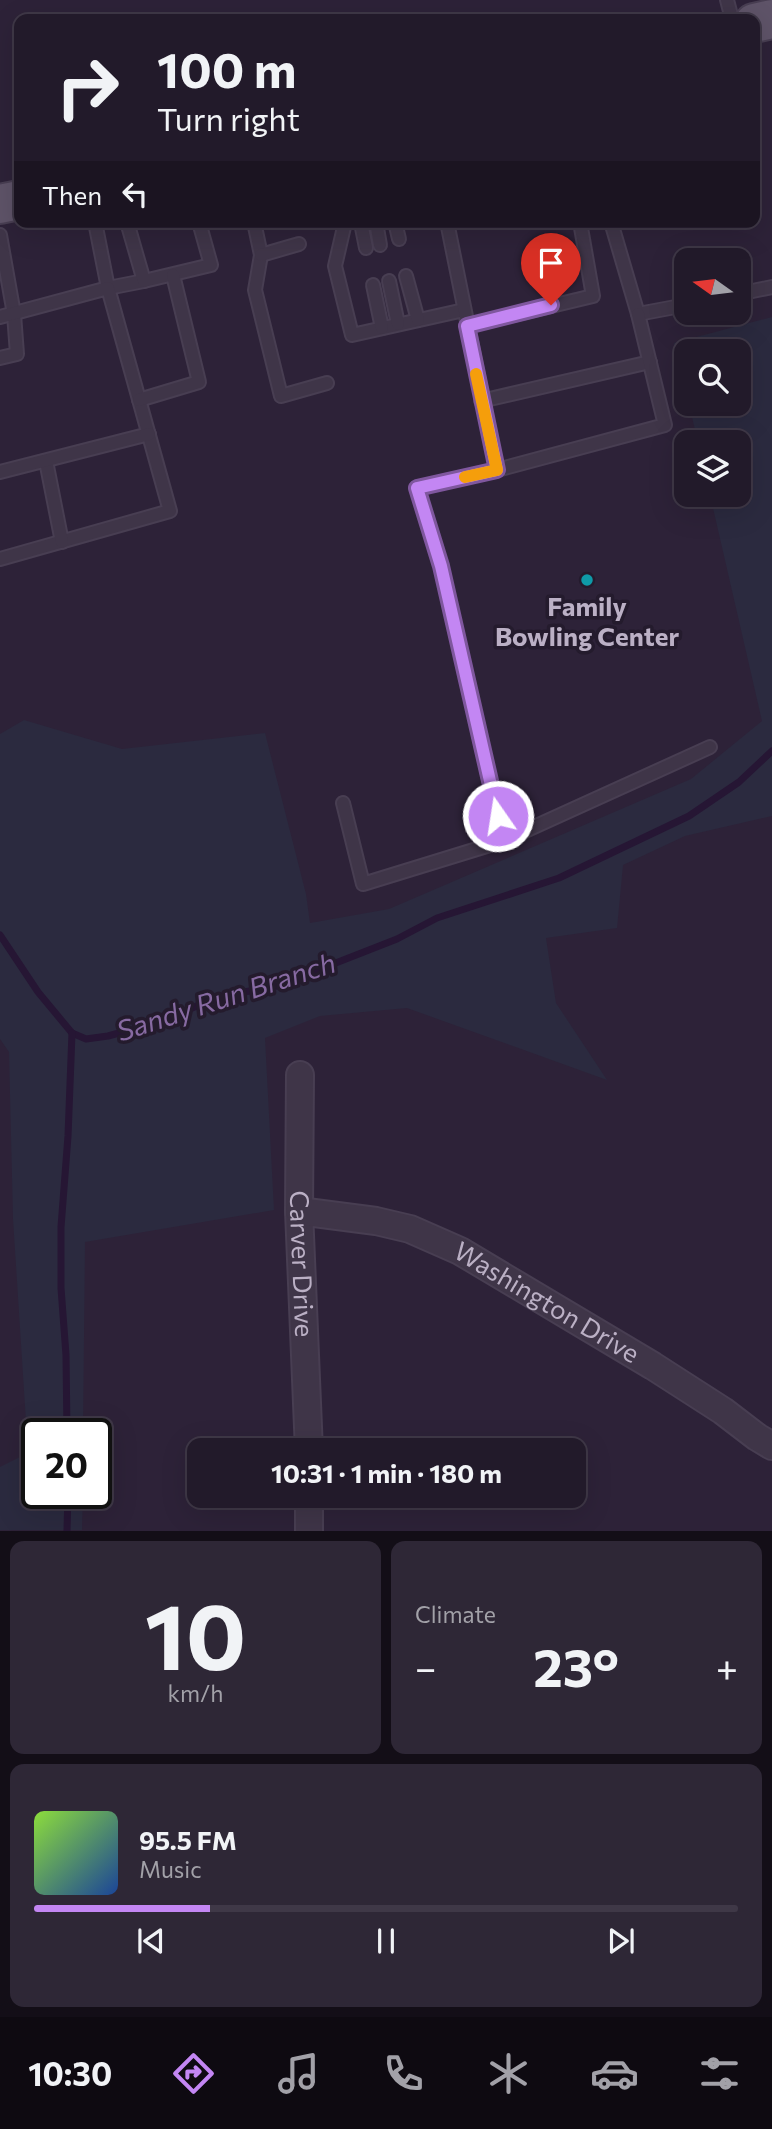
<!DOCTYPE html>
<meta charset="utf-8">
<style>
:root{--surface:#221a2a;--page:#2e2736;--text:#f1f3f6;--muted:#a2a1a8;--line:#3f3847;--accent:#c386f3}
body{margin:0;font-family:Commissioner,sans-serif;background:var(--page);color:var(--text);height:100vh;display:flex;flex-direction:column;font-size:26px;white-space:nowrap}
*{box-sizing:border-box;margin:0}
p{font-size:23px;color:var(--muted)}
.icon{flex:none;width:38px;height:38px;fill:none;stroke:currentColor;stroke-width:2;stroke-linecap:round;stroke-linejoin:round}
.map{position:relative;height:1531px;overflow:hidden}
.sheet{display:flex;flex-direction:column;gap:10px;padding:10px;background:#130e17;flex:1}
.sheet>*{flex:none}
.top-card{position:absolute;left:14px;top:14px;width:746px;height:214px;border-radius:14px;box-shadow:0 7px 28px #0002,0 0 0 2px var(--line);background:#221a2a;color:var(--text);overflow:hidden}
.needle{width:46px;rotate:284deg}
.controls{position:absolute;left:674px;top:248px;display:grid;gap:14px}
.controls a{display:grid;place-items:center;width:77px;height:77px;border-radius:14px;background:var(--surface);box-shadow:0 7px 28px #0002,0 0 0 2px var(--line);font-size:35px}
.speed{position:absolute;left:21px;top:1418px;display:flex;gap:14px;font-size:35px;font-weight:700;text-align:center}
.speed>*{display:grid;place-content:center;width:91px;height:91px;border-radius:50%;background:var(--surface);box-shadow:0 7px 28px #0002,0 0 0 2px var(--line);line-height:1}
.speed .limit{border:4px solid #111;border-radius:10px;background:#fff;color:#111}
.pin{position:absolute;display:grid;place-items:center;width:60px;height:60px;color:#fff;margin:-72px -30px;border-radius:50% 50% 50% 0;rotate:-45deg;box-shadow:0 0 7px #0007}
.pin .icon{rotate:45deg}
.me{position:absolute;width:77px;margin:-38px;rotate:347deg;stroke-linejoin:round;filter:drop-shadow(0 0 5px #0008)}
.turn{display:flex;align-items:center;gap:24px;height:147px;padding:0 28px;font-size:32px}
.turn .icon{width:91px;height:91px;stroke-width:2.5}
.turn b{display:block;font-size:49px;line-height:60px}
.then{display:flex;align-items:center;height:66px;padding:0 28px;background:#0003;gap:14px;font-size:26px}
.big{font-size:52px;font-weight:700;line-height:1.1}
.sheet .card{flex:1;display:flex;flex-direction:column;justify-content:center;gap:10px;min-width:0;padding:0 24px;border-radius:14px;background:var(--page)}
.sheet .dial{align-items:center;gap:0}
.dial b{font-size:91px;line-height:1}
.song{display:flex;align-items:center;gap:21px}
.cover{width:84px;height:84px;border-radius:10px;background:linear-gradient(135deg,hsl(90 70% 55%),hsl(220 70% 35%))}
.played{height:7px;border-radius:4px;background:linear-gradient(90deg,var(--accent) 25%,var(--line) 25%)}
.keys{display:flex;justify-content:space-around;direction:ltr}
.heat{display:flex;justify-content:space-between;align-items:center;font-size:38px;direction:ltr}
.sheet .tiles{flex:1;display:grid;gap:10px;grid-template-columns:1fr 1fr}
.card:last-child{grid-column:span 2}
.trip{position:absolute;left:187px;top:1438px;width:399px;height:70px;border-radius:14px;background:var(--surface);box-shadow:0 7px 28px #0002,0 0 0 2px var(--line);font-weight:700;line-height:70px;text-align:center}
.menu{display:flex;height:112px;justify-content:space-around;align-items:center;background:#0e0a11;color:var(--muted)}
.menu .icon{width:49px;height:49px}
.menu .active{color:var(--accent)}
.menu b{font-size:32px;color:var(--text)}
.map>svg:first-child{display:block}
.green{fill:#2b2a3f}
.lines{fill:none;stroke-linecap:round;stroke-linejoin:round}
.stream{stroke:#261634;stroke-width:7}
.service-casing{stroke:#483e52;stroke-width:16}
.minor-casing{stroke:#483e52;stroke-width:30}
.primary-casing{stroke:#483e52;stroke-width:42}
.service{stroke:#3f3548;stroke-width:12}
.minor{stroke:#3f3548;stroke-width:26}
.primary{stroke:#5e5368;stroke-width:38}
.route-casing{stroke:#7f579e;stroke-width:18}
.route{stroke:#c386f3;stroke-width:12}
.slow{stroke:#f59e0b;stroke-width:12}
.culture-dot{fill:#0f9aa8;stroke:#241b2d;stroke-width:2.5}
.labels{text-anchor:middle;stroke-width:7;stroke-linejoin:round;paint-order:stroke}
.poi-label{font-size:26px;font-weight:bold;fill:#bbb0c5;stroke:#241b2d}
.street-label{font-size:26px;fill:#bbb0c5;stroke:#241b2d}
.water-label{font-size:28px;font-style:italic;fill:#876aa2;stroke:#241b2d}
</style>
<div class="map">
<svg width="772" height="1531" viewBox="0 0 772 1531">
<rect width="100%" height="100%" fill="#2d2238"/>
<path class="green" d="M772,317V816L685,836L623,865L617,928L546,938L556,1003L607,1080L407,1008L320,1016L265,1038L274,1210L85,1242L83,1433H37V1493H83L82,1530H0V1467L28,1453L13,1219L9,1052L0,1039V734L24,720L122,749L265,733L306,894L310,923L389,909L691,779L762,721L710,495H738V443H698L689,404H738V352H686V393L674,343Z"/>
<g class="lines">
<g class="stream">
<path d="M0,935L38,992L72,1033L86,1039L108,1036L163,1021L217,997L277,986L397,939L437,918L559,878L689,816L739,782L772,751"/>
<path d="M67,1433L66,1355L61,1288V1227L68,1136L72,1033"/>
<path d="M67,1531L68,1493"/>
</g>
<g class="service-casing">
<g id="service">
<path d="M727,0L732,19"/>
<path d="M95,222L108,288L144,281"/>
<path d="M127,222L144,281L211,265L199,222"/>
<path d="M254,222L261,255L255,290L281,396L327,383"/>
<path d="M343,222L344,227L335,266L352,335L464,310"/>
<path d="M376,222L380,245"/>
<path d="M395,222L399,239"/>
<path d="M447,222L497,470L417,488L441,566L503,841L710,747"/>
<path d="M611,222L638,314L686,305"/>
<path d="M361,223L366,248"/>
<path d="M0,235L14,314L17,354L0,358"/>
<path d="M261,255L299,244"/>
<path d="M406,276L418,320"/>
<path d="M389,281L398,324"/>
<path d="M373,285L382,328"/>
<path d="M738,294L772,287"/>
<path d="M0,317L108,288L170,511L0,559"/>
<path d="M467,326L593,296L580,222"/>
<path d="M139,400L199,382L173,275"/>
<path d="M481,401L650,362"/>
<path d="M46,461L62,542"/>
<path d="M497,470L665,425L638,314"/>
<path d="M0,472L149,434"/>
<path d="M343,803L363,884L503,841"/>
</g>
</g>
<g class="minor-casing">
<g id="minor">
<path id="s1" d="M300,1075L299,1211L309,1451"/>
<path id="s2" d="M299,1211L376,1221L410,1229L460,1251L653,1366L723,1411L757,1437L772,1446"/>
<path d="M309,1496V1531"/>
</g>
</g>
<g class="primary-casing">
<g id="primary">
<path d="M754,23L772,19"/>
<path d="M0,204L19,200"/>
</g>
</g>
<use href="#service" class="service"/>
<use href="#minor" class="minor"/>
<use href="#primary" class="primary"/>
</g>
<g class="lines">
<g class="route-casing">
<path id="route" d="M498,816L441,566L417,488L497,470L467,326L551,305"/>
</g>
<use href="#route" class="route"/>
<path class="slow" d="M465,477L497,470L476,374"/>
</g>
<circle class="culture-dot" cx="587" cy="580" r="7"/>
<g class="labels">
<g class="poi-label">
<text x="587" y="616">Family<tspan x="587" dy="30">Bowling Center</tspan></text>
</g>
<g class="street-label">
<text dy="9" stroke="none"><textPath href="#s1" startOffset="189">Carver Drive</textPath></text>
<text dy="9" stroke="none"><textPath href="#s2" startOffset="268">Washington Drive</textPath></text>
</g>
<g class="water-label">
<text transform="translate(226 997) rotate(-18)" y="10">Sandy Run Branch</text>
</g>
</g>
</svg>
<div class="controls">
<a><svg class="needle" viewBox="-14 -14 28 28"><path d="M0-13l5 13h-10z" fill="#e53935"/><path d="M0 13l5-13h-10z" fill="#a2a1a8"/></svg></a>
<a><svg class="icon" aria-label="search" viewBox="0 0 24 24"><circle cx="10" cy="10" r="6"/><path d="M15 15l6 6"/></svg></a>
<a><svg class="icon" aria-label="layers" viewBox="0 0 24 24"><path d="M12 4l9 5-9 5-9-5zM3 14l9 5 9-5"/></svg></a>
</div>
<div class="speed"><div class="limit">20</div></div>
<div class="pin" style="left:551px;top:305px;background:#d93025"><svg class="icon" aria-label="arrive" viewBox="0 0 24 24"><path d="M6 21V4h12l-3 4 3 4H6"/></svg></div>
<svg class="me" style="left:498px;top:816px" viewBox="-20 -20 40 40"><circle r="17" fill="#c386f3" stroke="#fff" stroke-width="3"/><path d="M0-11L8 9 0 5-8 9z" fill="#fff"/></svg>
<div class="trip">10:31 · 1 min · 180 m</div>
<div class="top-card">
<div class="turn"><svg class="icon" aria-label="right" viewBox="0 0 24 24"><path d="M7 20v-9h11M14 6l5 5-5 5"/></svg><div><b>100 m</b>Turn right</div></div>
<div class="then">Then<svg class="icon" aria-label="left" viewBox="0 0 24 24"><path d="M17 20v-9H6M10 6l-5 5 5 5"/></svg></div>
</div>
</div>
<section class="sheet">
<div class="tiles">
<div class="card dial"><b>10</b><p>km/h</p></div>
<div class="card"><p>Climate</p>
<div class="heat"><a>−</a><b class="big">23°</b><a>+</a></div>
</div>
<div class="card">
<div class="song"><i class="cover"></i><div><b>95.5 FM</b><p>Music</p></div></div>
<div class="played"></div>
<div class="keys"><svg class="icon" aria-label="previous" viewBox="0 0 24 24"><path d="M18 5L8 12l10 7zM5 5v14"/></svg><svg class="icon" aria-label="pause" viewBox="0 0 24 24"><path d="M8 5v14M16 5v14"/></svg><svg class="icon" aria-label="next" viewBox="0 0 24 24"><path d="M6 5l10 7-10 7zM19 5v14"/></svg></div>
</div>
</div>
</section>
<nav class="menu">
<b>10:30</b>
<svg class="icon active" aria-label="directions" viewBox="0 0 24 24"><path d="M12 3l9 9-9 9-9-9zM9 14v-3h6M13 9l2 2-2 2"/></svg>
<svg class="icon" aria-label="music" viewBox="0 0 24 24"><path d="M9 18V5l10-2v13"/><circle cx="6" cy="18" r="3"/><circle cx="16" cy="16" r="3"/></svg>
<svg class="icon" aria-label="phone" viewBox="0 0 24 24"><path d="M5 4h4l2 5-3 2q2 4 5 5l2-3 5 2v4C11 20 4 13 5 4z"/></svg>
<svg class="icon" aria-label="climate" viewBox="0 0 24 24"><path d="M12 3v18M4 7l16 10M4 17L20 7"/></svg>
<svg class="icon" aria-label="car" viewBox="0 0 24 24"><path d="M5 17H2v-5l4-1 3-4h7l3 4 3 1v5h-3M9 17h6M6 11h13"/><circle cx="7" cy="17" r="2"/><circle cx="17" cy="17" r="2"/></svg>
<svg class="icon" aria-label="filters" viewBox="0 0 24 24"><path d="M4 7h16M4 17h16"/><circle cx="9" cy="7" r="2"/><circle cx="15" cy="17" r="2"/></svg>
</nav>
